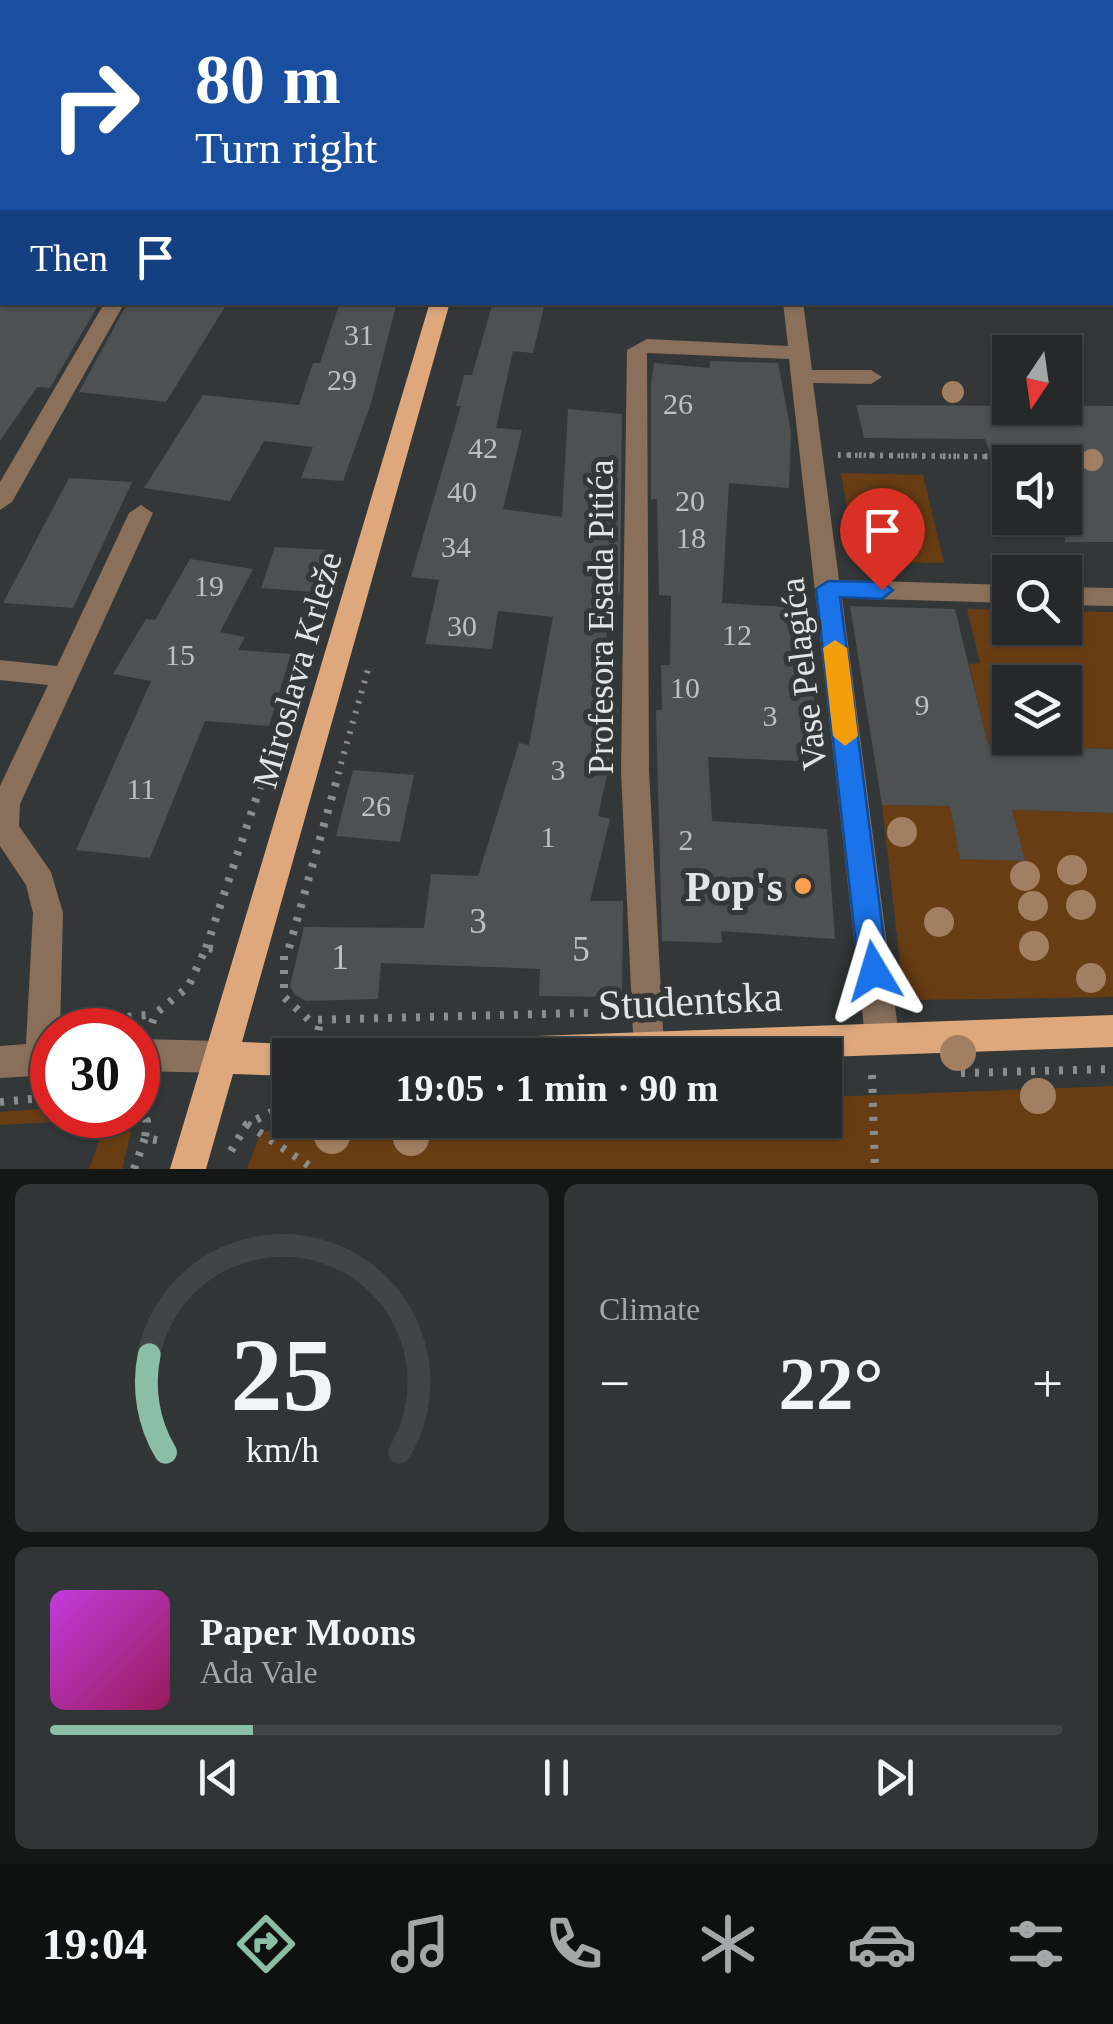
<!DOCTYPE html>
<meta charset="utf-8">
<style>
:root{--surface:#262929;--page:#323535;--text:#f1f3f6;--muted:#a4a6a8;--line:#424546;--accent:#8abfa5}
body{margin:0;font-family:"Times New Roman",serif;background:var(--page);color:var(--text);height:100vh;display:flex;flex-direction:column;font-size:38px;white-space:nowrap}
*{box-sizing:border-box;margin:0}
p{font-size:32px;color:var(--muted)}
.icon{flex:none;width:55px;height:55px;fill:none;stroke:currentColor;stroke-width:2;stroke-linecap:round;stroke-linejoin:round}
.map{position:relative;height:1169px;overflow:hidden}
.details{display:flex;flex-direction:column;gap:15px;padding:15px;background:#151717;flex:1}
.details>*{flex:none}
.top-card{position:absolute;left:0px;top:0px;width:1115px;height:305px;box-shadow:0 2px 8px #0004,0 0 0 2px var(--line);background:#1a4fa0;color:#fff;overflow:hidden}
.needle{width:65px;rotate:193deg}
.tools{position:absolute;left:992px;top:335px;display:grid;gap:20px}
.tools a{display:grid;place-items:center;width:90px;height:90px;border-radius:0px;background:var(--surface);box-shadow:0 2px 8px #0004,0 0 0 2px var(--line);font-size:50px}
.speed{position:absolute;left:30px;top:1008px;display:flex;gap:20px;font-size:50px;font-weight:700;text-align:center}
.speed>*{display:grid;place-content:center;width:130px;height:130px;border-radius:50%;background:var(--surface);box-shadow:0 2px 8px #0004,0 0 0 2px var(--line);line-height:1}
.speed .limit{border:15px solid #d22;background:#fff;color:#111}
.pin{position:absolute;display:grid;place-items:center;width:85px;height:85px;color:#fff;margin:-102px -42px;border-radius:50% 50% 50% 0;rotate:-45deg;box-shadow:0 0 10px #0007}
.pin .icon{rotate:45deg}
.me{position:absolute;width:110px;margin:-55px;rotate:353deg;stroke-linejoin:round;filter:drop-shadow(0 0 8px #0008)}
.turn{display:flex;align-items:center;gap:35px;height:210px;padding:0 30px;font-size:45px}
.turn .icon{width:130px;height:130px;stroke-width:2.5}
.turn b{display:block;font-size:70px;line-height:85px}
.then{display:flex;align-items:center;height:95px;padding:0 30px;background:#0003;gap:20px;font-size:38px}
.big{font-size:75px;font-weight:800;line-height:1.1}
.details .widget{flex:1;display:flex;flex-direction:column;justify-content:center;gap:15px;min-width:0;padding:0 35px;border-radius:15px;background:var(--page)}
.details .dial{align-items:center;gap:0}
.dial svg{height:260px;overflow:visible;fill:none;stroke:var(--line);stroke-width:7;stroke-linecap:round;text-anchor:middle}
.dial text{fill:var(--text);stroke:none}
.song{display:flex;align-items:center;gap:30px}
.cover{width:120px;height:120px;border-radius:15px;background:linear-gradient(135deg,hsl(290 70% 55%),hsl(330 70% 35%))}
.played{height:10px;border-radius:5px;background:linear-gradient(90deg,var(--accent) 20%,var(--line) 20%)}
.keys{display:flex;justify-content:space-around;direction:ltr}
.heat{display:flex;justify-content:space-between;align-items:center;font-size:55px;direction:ltr}
.details .tiles{flex:1;display:grid;gap:15px;grid-template-columns:1fr 1fr}
.widget:last-child{grid-column:span 2}
.trip{position:absolute;left:272px;top:1038px;width:570px;height:100px;border-radius:0px;background:var(--surface);box-shadow:0 2px 8px #0004,0 0 0 2px var(--line);font-weight:800;line-height:100px;text-align:center}
.dock{display:flex;height:160px;justify-content:space-around;align-items:center;background:#0f1010;color:var(--muted)}
.dock .icon{width:70px;height:70px}
.dock .on{color:var(--accent)}
.dock b{font-size:45px;color:var(--text)}
.map>svg:first-child{display:block}
.green{fill:#683d14;fill-rule:evenodd}
.building{fill:#4e5152}
.lines{fill:none;stroke-linecap:round;stroke-linejoin:round}
.path-far2{stroke:#8a8d8e;stroke-width:5;stroke-dasharray:2.5 6;stroke-linecap:butt}
.path-far1{stroke:#8a8d8e;stroke-width:6;stroke-dasharray:2.5 8;stroke-linecap:butt}
.path{stroke:#8a8d8e;stroke-width:8;stroke-dasharray:4 10;stroke-linecap:butt}
.minor{fill:#8a705b;fill-rule:evenodd}
.major{fill:#dea87c;fill-rule:evenodd}
.tree{fill:#a37f61}
.route{fill:#1a73e8;stroke:#114b97;stroke-width:2.5}
.slow{fill:#f59e0b}
.poi-dot{fill:#fa9f4e;stroke:#333737;stroke-width:4}
.labels{text-anchor:middle;stroke-width:10;stroke-linejoin:round;paint-order:stroke}
.number-label{font-size:30px;fill:#bdbfc0}
.street-label{font-size:35px;fill:#e2e4e5;stroke:#333737}
.near-number-label{font-size:35px;fill:#bdbfc0}
.near-poi-label{font-size:42px;font-weight:bold;fill:#e2e4e5;stroke:#333737;text-anchor:end}
.near-street-label{font-size:42px;fill:#e2e4e5;stroke:#333737}
</style>
<div class="map">
<svg width="1113" height="1169" viewBox="0 0 1113 1169">
<rect width="100%" height="100%" fill="#333737"/>
<g class="green">
<path d="M841,473L923,475L944,563L856,561Z"/>
<path d="M967,609L1010,610V628H1065V611L1113,612V749L988,745L969,664L980,663ZM1010,682H1065V738H1010Z"/>
<path d="M882,805L950,806L960,858L1025,861L1012,810L1113,813V997L916,1000L901,971Z"/>
<path d="M1113,1086V1169H247L260,1134L296,1120H825V1097Z"/>
<path d="M52,1108V1115H126L131,1132L122,1169H89L107,1119L0,1125V1112Z"/>
</g>
<g class="building">
<path d="M0,302H100L50,388L37,387L0,441Z"/>
<path d="M128,302H228L166,402L79,392Z"/>
<path d="M340,302H397L371,403L343,481L301,478L313,447L264,441L230,501L144,488L203,395L299,405L313,363H320Z"/>
<path d="M493,302L544,306L533,353L513,351L496,428L522,430L503,509L562,517L568,409L622,414L620,593L616,592L602,657L613,658L606,703L618,705V725L598,816L610,819L590,901H623L622,997L539,996L540,969L381,963L378,999L306,1001L295,995L290,986L304,927L424,928L431,874L478,876L519,743L529,745L553,617L498,611L492,649L425,644L439,580L411,577L461,406H456L464,375H472Z"/>
<path d="M710,361L778,363L791,432L789,488L729,483L722,603L801,608L805,675H812L820,762L708,757L712,821L827,829L835,939L721,931L722,943L662,941L656,710H662L661,665H670L671,596L659,595L657,499H651V384L654,363L710,368Z"/>
<path d="M856,405L1113,406V542H1065V462H993L985,439L864,438Z"/>
<path d="M69,478L132,482L73,608L3,603Z"/>
<path d="M275,547L327,550L313,592L261,588Z"/>
<path d="M190,559L253,569L220,632L245,637L238,650L291,654L269,726L205,721L150,858L76,850L151,681L113,674L146,619L155,620Z"/>
<path d="M850,606L955,609L988,745L1113,749V813L1012,810L1025,861L960,859L950,806L882,805Z"/>
<path d="M353,770L414,775L400,842L336,836Z"/>
</g>
<g class="lines">
<path class="path-far2" d="M838,455L1023,457"/>
<g class="path-far1">
<path d="M838,455L1023,457"/>
<path d="M264,774L292,690"/>
<path d="M338,774L369,666"/>
</g>
<g class="path">
<path d="M206,948L265,772"/>
<path d="M289,948L339,772"/>
<path d="M284,956V997L309,1020L620,1012"/>
<path d="M72,1023L155,1014"/>
<path d="M152,1023L155,1014L188,987L206,948L222,950"/>
<path d="M316,1044L320,1021"/>
<path d="M961,1073L1113,1069"/>
<path d="M872,1075L875,1169"/>
<path d="M0,1102L52,1097"/>
<path d="M138,1107L147,1121L145,1138L161,1141"/>
<path d="M247,1124L314,1169"/>
<path d="M231,1151L247,1124L290,1103"/>
<path d="M134,1169L145,1138"/>
</g>
<g class="minor">
<path d="M0,34L2,35V44H0Z"/>
<rect x="1112" y="61" width="1" height="10"/>
<rect x="1112" y="108" width="1" height="10"/>
<rect x="1112" y="169" width="1" height="10"/>
<path d="M105,302H125L12,502L0,510V482Z"/>
<path d="M783,302H803L812,370H871L882,377L871,384L813,383L839,580L1010,585V603L842,598L899,1037L894,1048L882,1053L870,1048L865,1037L789,359L647,353L649,771L664,1047L660,1055H634L621,771L627,350L647,339L788,346Z"/>
<path d="M141,505L153,513L20,804L19,826L51,872L63,913L60,1030H52V1075L0,1078V1046L26,1044L33,913L26,885L0,846V786L48,685L0,680V660L57,666L129,513Z"/>
<path d="M1065,587L1113,588V606L1065,605Z"/>
<path d="M138,1039L222,1041L234,1046L239,1057L234,1068L222,1073L138,1071Z"/>
</g>
<g class="major">
<path d="M430,302H450L242,1042L290,1044L302,1049L305,1055H290V1076L233,1074L206,1169H170Z"/>
<path d="M1113,1015V1047L825,1057L434,1055L439,1044L451,1039Z"/>
</g>
</g>
<g class="tree">
<circle cx="953" cy="392" r="11"/>
<circle cx="1092" cy="460" r="11"/>
<circle cx="902" cy="832" r="15"/>
<circle cx="1072" cy="870" r="15"/>
<circle cx="1025" cy="876" r="15"/>
<circle cx="1081" cy="905" r="15"/>
<circle cx="1033" cy="906" r="15"/>
<circle cx="939" cy="922" r="15"/>
<circle cx="1034" cy="946" r="15"/>
<circle cx="1091" cy="978" r="15"/>
<circle cx="958" cy="1053" r="18"/>
<circle cx="1038" cy="1096" r="18"/>
<circle cx="332" cy="1136" r="18"/>
<circle cx="411" cy="1138" r="18"/>
</g>
<path class="route" d="M828,581L882,582L893,590L882,599L840,597L888,971L884,981L874,985L863,981L859,971L816,589Z"/>
<path class="slow" d="M835,640L847,648L858,736L845,746L833,736L823,648Z"/>
<circle class="poi-dot" cx="803" cy="886" r="10"/>
<g class="labels">
<g class="number-label">
<text x="359" y="345">31</text>
<text x="342" y="390">29</text>
<text x="678" y="414">26</text>
<text x="483" y="458">42</text>
<text x="462" y="502">40</text>
<text x="690" y="511">20</text>
<text x="691" y="548">18</text>
<text x="456" y="557">34</text>
<text x="209" y="596">19</text>
<text x="462" y="636">30</text>
<text x="737" y="645">12</text>
<text x="180" y="665">15</text>
<text x="685" y="698">10</text>
<text x="922" y="715">9</text>
<text x="770" y="726">3</text>
<text x="558" y="780">3</text>
<text x="141" y="799">11</text>
<text x="376" y="816">26</text>
<text x="548" y="847">1</text>
<text x="686" y="850">2</text>
</g>
<g class="street-label">
<text transform="translate(601 617) rotate(-90)" y="12">Profesora Esada Pitića</text>
<text transform="translate(297 670) rotate(-74)" y="12">Miroslava Krleže</text>
<text transform="translate(803 674) rotate(-97)" y="12">Vase Pelagića</text>
</g>
<g class="near-number-label">
<text x="478" y="933">3</text>
<text x="581" y="961">5</text>
<text x="340" y="969">1</text>
</g>
<g class="near-poi-label">
<text x="783" y="901">Pop's</text>
</g>
<g class="near-street-label">
<text transform="translate(690 1000) rotate(-3)" y="15">Studentska</text>
</g>
</g>
</svg>
<div class="tools">
<a><svg class="needle" viewBox="-14 -14 28 28"><path d="M0-13l5 13h-10z" fill="#e53935"/><path d="M0 13l5-13h-10z" fill="#a4a6a8"/></svg></a>
<a><svg class="icon" aria-label="sound" viewBox="0 0 24 24"><path d="M4 9h4l5-4v14l-5-4H4zM17 9q2 3 0 6"/></svg></a>
<a><svg class="icon" aria-label="search" viewBox="0 0 24 24"><circle cx="10" cy="10" r="6"/><path d="M15 15l6 6"/></svg></a>
<a><svg class="icon" aria-label="layers" viewBox="0 0 24 24"><path d="M12 4l9 5-9 5-9-5zM3 14l9 5 9-5"/></svg></a>
</div>
<div class="speed"><div class="limit">30</div></div>
<div class="pin" style="left:882px;top:590px;background:#d93025"><svg class="icon" aria-label="arrive" viewBox="0 0 24 24"><path d="M6 21V4h12l-3 4 3 4H6"/></svg></div>
<svg class="me" style="left:874px;top:971px" viewBox="-20 -20 40 40"><path d="M0-17L14 15 0 8-14 15z" fill="#1a73e8" stroke="#fff" stroke-width="4"/></svg>
<div class="trip">19:05 · 1 min · 90 m</div>
<div class="top-card">
<div class="turn"><svg class="icon" aria-label="right" viewBox="0 0 24 24"><path d="M7 20v-9h11M14 6l5 5-5 5"/></svg><div><b>80 m</b>Turn right</div></div>
<div class="then">Then<svg class="icon" aria-label="arrive" viewBox="0 0 24 24"><path d="M6 21V4h12l-3 4 3 4H6"/></svg></div>
</div>
</div>
<section class="details">
<div class="tiles">
<div class="widget dial"><svg viewBox="0 0 100 80">
<path d="M14 69A42 42 0 1 1 86 69"/>
<path d="M14 69A42 42 0 0 1 9 39" stroke="#8abfa5"/>
<text x="50" y="56" font-size="32" font-weight="700">25</text>
<text x="50" y="72" font-size="11">km/h</text>
</svg></div>
<div class="widget"><p>Climate</p>
<div class="heat"><a>−</a><b class="big">22°</b><a>+</a></div>
</div>
<div class="widget">
<div class="song"><i class="cover"></i><div><b>Paper Moons</b><p>Ada Vale</p></div></div>
<div class="played"></div>
<div class="keys"><svg class="icon" aria-label="previous" viewBox="0 0 24 24"><path d="M18 5L8 12l10 7zM5 5v14"/></svg><svg class="icon" aria-label="pause" viewBox="0 0 24 24"><path d="M8 5v14M16 5v14"/></svg><svg class="icon" aria-label="next" viewBox="0 0 24 24"><path d="M6 5l10 7-10 7zM19 5v14"/></svg></div>
</div>
</div>
</section>
<nav class="dock">
<b>19:04</b>
<svg class="icon on" aria-label="directions" viewBox="0 0 24 24"><path d="M12 3l9 9-9 9-9-9zM9 14v-3h6M13 9l2 2-2 2"/></svg>
<svg class="icon" aria-label="music" viewBox="0 0 24 24"><path d="M9 18V5l10-2v13"/><circle cx="6" cy="18" r="3"/><circle cx="16" cy="16" r="3"/></svg>
<svg class="icon" aria-label="phone" viewBox="0 0 24 24"><path d="M5 4h4l2 5-3 2q2 4 5 5l2-3 5 2v4C11 20 4 13 5 4z"/></svg>
<svg class="icon" aria-label="climate" viewBox="0 0 24 24"><path d="M12 3v18M4 7l16 10M4 17L20 7"/></svg>
<svg class="icon" aria-label="car" viewBox="0 0 24 24"><path d="M5 17H2v-5l4-1 3-4h7l3 4 3 1v5h-3M9 17h6M6 11h13"/><circle cx="7" cy="17" r="2"/><circle cx="17" cy="17" r="2"/></svg>
<svg class="icon" aria-label="filters" viewBox="0 0 24 24"><path d="M4 7h16M4 17h16"/><circle cx="9" cy="7" r="2"/><circle cx="15" cy="17" r="2"/></svg>
</nav>
